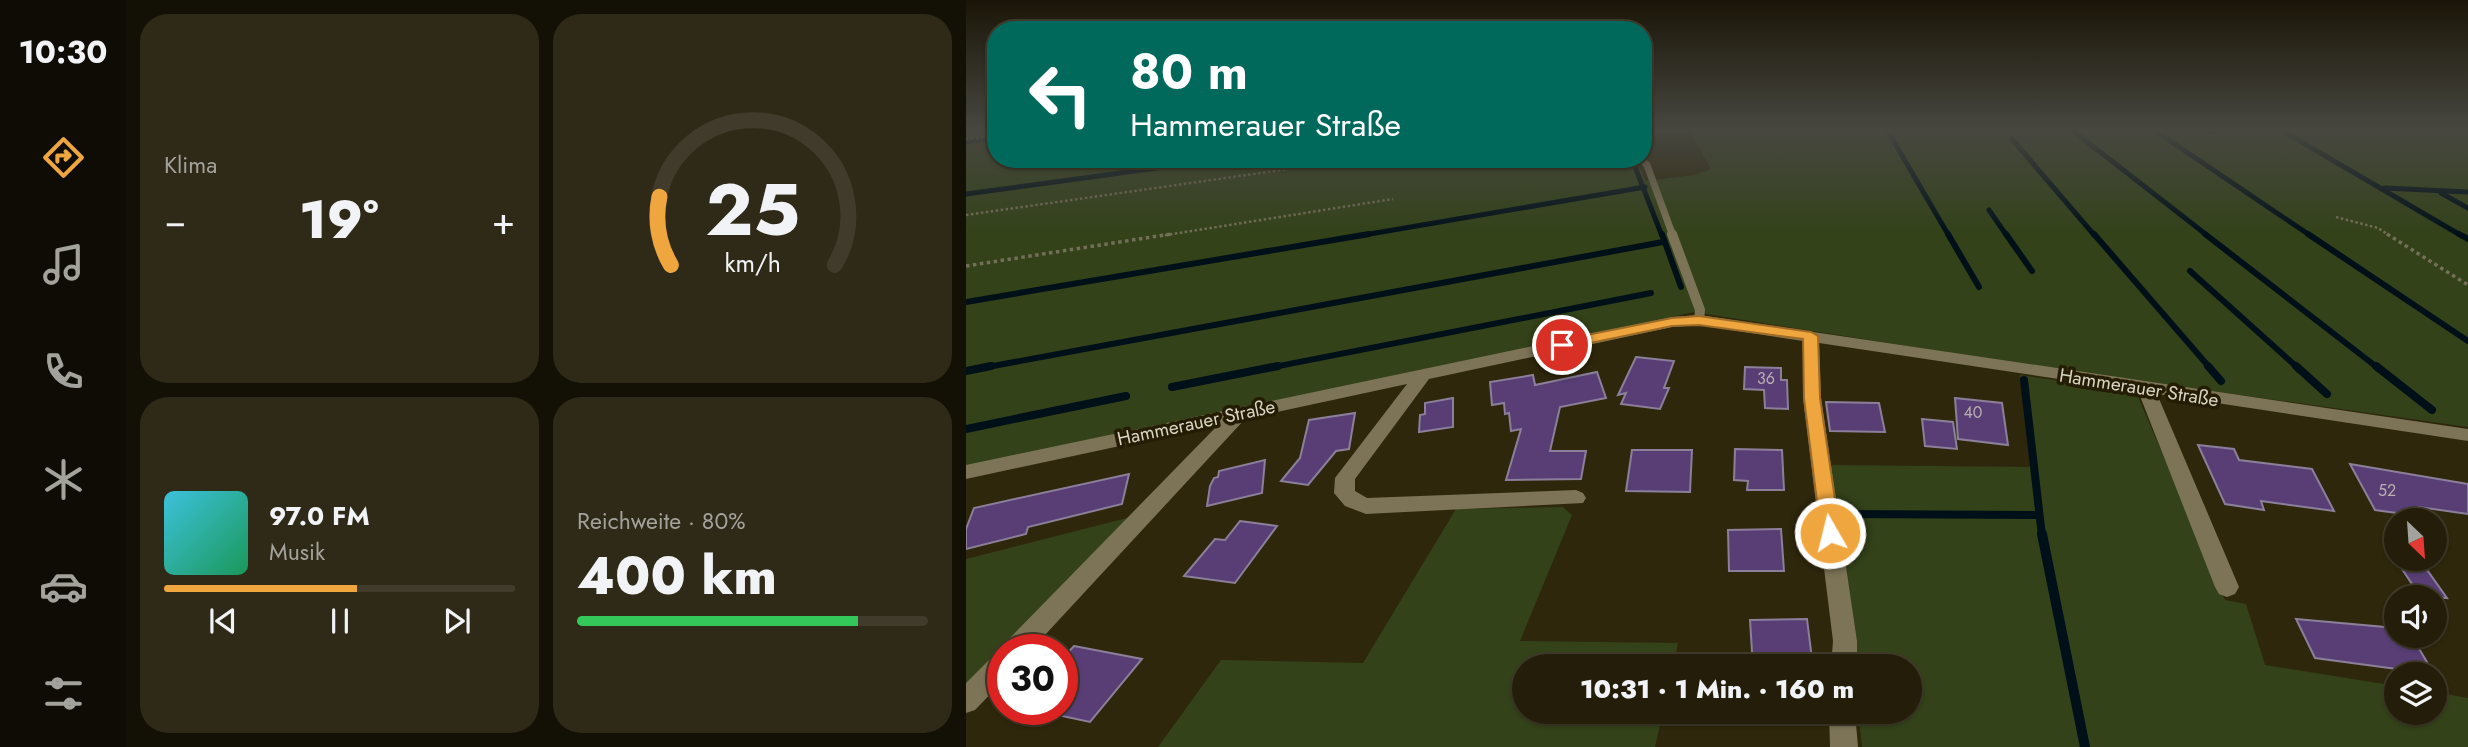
<!DOCTYPE html>
<html lang="de">
<meta charset="utf-8">
<style>
:root{--surface:#231d09;--page:#2f2a17;--text:#f1f3f6;--muted:#a3a29c;--line:#403b2a;--accent:#f0a63e}
body{margin:0;font-family:Jost,sans-serif;background:var(--page);color:var(--text);height:100vh;display:flex;flex-direction:column;font-size:26px;white-space:nowrap}
*{box-sizing:border-box;margin:0}
p{font-size:23px;color:var(--muted)}
.icon{flex:none;width:38px;height:38px;fill:none;stroke:currentColor;stroke-width:2;stroke-linecap:round;stroke-linejoin:round}
.map{position:relative;flex:1;overflow:hidden}
.details{display:flex;flex-direction:column;gap:14px;padding:14px;background:#131005;width:840px}
.details>*{flex:none}
.hud{position:absolute;left:21px;top:21px;width:665px;height:147px;border-radius:28px;box-shadow:0 2px 5px #0004,0 0 0 2px var(--line);background:#00695c;color:#fff;overflow:hidden}
.needle{width:46px;rotate:155deg}
.controls{position:absolute;left:1418px;top:508px;display:grid;gap:14px}
.controls a{display:grid;place-items:center;width:63px;height:63px;border-radius:50%;background:var(--surface);box-shadow:0 2px 5px #0004,0 0 0 2px var(--line);font-size:35px}
.speed{position:absolute;left:21px;top:634px;display:flex;gap:14px;font-size:35px;font-weight:700;text-align:center}
.speed>*{display:grid;place-content:center;width:91px;height:91px;border-radius:50%;background:var(--surface);box-shadow:0 2px 5px #0004,0 0 0 2px var(--line);line-height:1}
.speed .limit{border:10px solid #d22;background:#fff;color:#111}
.pin{position:absolute;display:grid;place-items:center;width:60px;height:60px;color:#fff;margin:-30px;border:4px solid #fff;border-radius:50%;box-shadow:0 2px 7px #0007}
.me{position:absolute;width:77px;margin:-38px;rotate:352deg;stroke-linejoin:round;filter:drop-shadow(0 0 5px #0008)}
.turn{display:flex;align-items:center;gap:24px;height:147px;padding:0 28px;font-size:32px}
.turn .icon{width:91px;height:91px;stroke-width:2.5}
.turn b{display:block;font-size:49px;line-height:60px}
.big{font-size:52px;font-weight:800;line-height:1.1}
.details .card{flex:1;display:flex;flex-direction:column;justify-content:center;gap:10px;min-width:0;padding:0 24px;border-radius:28px;background:var(--page)}
.details .dial{align-items:center;gap:0}
.dial svg{height:182px;overflow:visible;fill:none;stroke:var(--line);stroke-width:7;stroke-linecap:round;text-anchor:middle}
.dial text{fill:var(--text);stroke:none}
.song{display:flex;align-items:center;gap:21px}
.cover{width:84px;height:84px;border-radius:10px;background:linear-gradient(135deg,hsl(190 70% 55%),hsl(150 70% 35%))}
.played{height:7px;border-radius:4px;background:linear-gradient(90deg,var(--accent) 55%,var(--line) 55%)}
.keys{display:flex;justify-content:space-around;direction:ltr}
.heat{display:flex;justify-content:space-between;align-items:center;font-size:38px;direction:ltr}
.charge{height:10px;border-radius:5px;background:linear-gradient(90deg,#34c759 80%,var(--line) 0)}
.details .tiles{flex:1;display:grid;gap:14px;grid-template-columns:repeat(2,1fr)}
.trip{position:absolute;left:546px;top:654px;width:410px;height:70px;border-radius:35px;background:var(--surface);box-shadow:0 2px 5px #0004,0 0 0 2px var(--line);font-weight:800;line-height:70px;text-align:center}
main{display:flex;flex:1;min-height:0}
.tab-bar{display:flex;flex-direction:column;width:126px;justify-content:space-around;align-items:center;background:#0e0c04;color:var(--muted)}
.tab-bar .icon{width:49px;height:49px}
.tab-bar .active{color:var(--accent)}
.tab-bar b{font-size:32px;color:var(--text)}
.map>svg:first-child{display:block}
.green{fill:#334219}
.lines{fill:none;stroke-linecap:round;stroke-linejoin:round}
.stream-far3{stroke:#001019;stroke-width:5}
.stream-far2{stroke:#001019;stroke-width:6}
.stream-far1{stroke:#001019;stroke-width:8}
.stream{stroke:#001019;stroke-width:10}
.building{fill:#583e75;stroke:#8b7f9a;stroke-width:2}
.path-far1{stroke:#756e58;stroke-width:2.5;stroke-dasharray:2.5 2.5;stroke-linecap:butt}
.path{stroke:#756e58;stroke-width:3.5;stroke-dasharray:3.5 3.5;stroke-linecap:butt}
.service-far1{stroke:#7d7457;stroke-width:7}
.service{stroke:#7d7457;stroke-width:10}
.minor{fill:#7d7457;fill-rule:evenodd}
.route{fill:#f0a63e;stroke:#9c6c28;stroke-width:2}
.labels{text-anchor:middle;stroke-width:7;stroke-linejoin:round;paint-order:stroke}
.number-label{font-size:16px;fill:#b9aeb1}
.street-label{font-size:19px;fill:#d9d4c5;stroke:#251d03}
</style>
<main>
<nav class="tab-bar">
<b>10:30</b>
<svg class="icon active" aria-label="directions" viewBox="0 0 24 24"><path d="M12 3l9 9-9 9-9-9zM9 14v-3h6M13 9l2 2-2 2"/></svg>
<svg class="icon" aria-label="music" viewBox="0 0 24 24"><path d="M9 18V5l10-2v13"/><circle cx="6" cy="18" r="3"/><circle cx="16" cy="16" r="3"/></svg>
<svg class="icon" aria-label="phone" viewBox="0 0 24 24"><path d="M5 4h4l2 5-3 2q2 4 5 5l2-3 5 2v4C11 20 4 13 5 4z"/></svg>
<svg class="icon" aria-label="climate" viewBox="0 0 24 24"><path d="M12 3v18M4 7l16 10M4 17L20 7"/></svg>
<svg class="icon" aria-label="car" viewBox="0 0 24 24"><path d="M5 17H2v-5l4-1 3-4h7l3 4 3 1v5h-3M9 17h6M6 11h13"/><circle cx="7" cy="17" r="2"/><circle cx="17" cy="17" r="2"/></svg>
<svg class="icon" aria-label="filters" viewBox="0 0 24 24"><path d="M4 7h16M4 17h16"/><circle cx="9" cy="7" r="2"/><circle cx="15" cy="17" r="2"/></svg>
</nav>
<section class="details">
<div class="tiles">
<div class="card"><p>Klima</p>
<div class="heat"><a>−</a><b class="big">19°</b><a>+</a></div>
</div>
<div class="card dial"><svg viewBox="0 0 100 80">
<path d="M14 69A42 42 0 1 1 86 69"/>
<path d="M14 69A42 42 0 0 1 9 39" stroke="#f0a63e"/>
<text x="50" y="56" font-size="32" font-weight="700">25</text>
<text x="50" y="72" font-size="11">km/h</text>
</svg></div>
<div class="card">
<div class="song"><i class="cover"></i><div><b>97.0 FM</b><p>Musik</p></div></div>
<div class="played"></div>
<div class="keys"><svg class="icon" aria-label="previous" viewBox="0 0 24 24"><path d="M18 5L8 12l10 7zM5 5v14"/></svg><svg class="icon" aria-label="pause" viewBox="0 0 24 24"><path d="M8 5v14M16 5v14"/></svg><svg class="icon" aria-label="next" viewBox="0 0 24 24"><path d="M6 5l10 7-10 7zM19 5v14"/></svg></div>
</div>
<div class="card"><p>Reichweite · 80%</p><b class="big">400 km</b><div class="charge"></div></div>
</div>
</section>
<div class="map">
<svg width="1502" height="747" viewBox="0 0 1502 747">
<rect width="100%" height="100%" fill="#2f270c"/>
<g class="green">
<path d="M0,130H30V159H669L680,181L729,175L745,169L724,130H1502V427L1048,363L728,312L0,471Z"/>
<path d="M1054,375L1170,392L1259,600L1280,604L1299,665L1430,686V712H1468V692L1502,698V747H896L892,712H943V667H887L864,465L1069,467Z"/>
<path d="M597,507L606,515L554,641L712,643L707,667H558V712H697L689,747H192L255,660L397,663L490,509Z"/>
<path d="M165,517L0,684V559Z"/>
</g>
<g class="lines">
<g class="stream-far3">
<path d="M921,130L983,236"/>
<path d="M1106,130L1242,236"/>
<path d="M1188,130L1345,236"/>
<path d="M1243,130L1247,132"/>
<path d="M1315,130L1496,236"/>
<path d="M1046,139L1129,236"/>
<path d="M0,142L30,138"/>
<path d="M666,159L696,236"/>
<path d="M1419,188L1502,192"/>
<path d="M1475,193L1502,208"/>
<path d="M0,194L257,159"/>
<path d="M1023,210L1041,236"/>
<path d="M392,236L679,187"/>
</g>
<g class="stream-far2">
<path d="M696,234L715,287"/>
<path d="M982,234L1013,287"/>
<path d="M1040,234L1066,271"/>
<path d="M1128,234L1244,368"/>
<path d="M1239,234L1412,368"/>
<path d="M1342,234L1502,341"/>
<path d="M1493,234L1502,239"/>
<path d="M1224,271L1332,368"/>
<path d="M0,302L403,234"/>
<path d="M16,368L697,242"/>
<path d="M303,368L685,293"/>
</g>
<g class="stream-far1">
<path d="M1242,366L1255,381"/>
<path d="M1330,366L1361,394"/>
<path d="M1410,366L1466,410"/>
<path d="M0,371L25,366"/>
<path d="M1058,380L1076,536"/>
<path d="M206,387L312,366"/>
<path d="M0,429L160,396"/>
<path d="M874,514L1072,515"/>
</g>
<path class="stream" d="M1076,534L1119,747"/>
</g>
<g class="building">
<path d="M670,357L708,361L698,388H703L694,409L655,404L660,393L652,395Z"/>
<path d="M779,367L815,368V380H821L822,409L799,408L798,390L778,389Z"/>
<path d="M631,372L640,398L594,407L584,451H620L615,479L540,480L555,429L545,431L543,413L539,414L538,403L526,405L524,382L567,375L569,385Z"/>
<path d="M487,398V427L453,432L454,415L459,414V403Z"/>
<path d="M989,398L1036,403L1042,445L992,439Z"/>
<path d="M860,402L913,403L919,432L864,431Z"/>
<path d="M389,413L383,449L370,451L342,485L315,481L334,458L343,420Z"/>
<path d="M956,419L987,422L991,449L959,446Z"/>
<path d="M1232,445L1268,449L1273,460L1346,469L1368,511L1295,501L1298,510L1259,504Z"/>
<path d="M769,449L816,450L818,490H781L782,481L768,480Z"/>
<path d="M666,450H726L724,492L660,491Z"/>
<path d="M299,460L296,493L241,506L244,486L248,478L252,477L253,471Z"/>
<path d="M1384,464L1502,484V514L1453,507L1460,517L1409,510Z"/>
<path d="M163,474L156,504L62,527L60,534L0,549V529L8,508Z"/>
<path d="M274,521L311,526L269,583L218,576L249,539L259,540Z"/>
<path d="M815,529L818,571H763L762,530Z"/>
<path d="M1428,557L1454,560L1481,598L1454,596Z"/>
<path d="M841,619L847,667H787L784,620Z"/>
<path d="M1330,619L1430,628V635H1445L1468,674L1349,658Z"/>
<path d="M108,646L176,659L124,722L96,716V659Z"/>
</g>
<g class="lines">
<g class="path-far1">
<path d="M0,139L30,136"/>
<path d="M0,215L393,159"/>
<path d="M1370,217L1412,228L1424,236"/>
<path d="M194,236L427,199"/>
</g>
<g class="path">
<path d="M1421,234L1502,285"/>
<path d="M0,266L205,234"/>
</g>
<path class="service-far1" d="M675,159L681,165L707,236"/>
<path class="service" d="M706,234L734,310L733,320"/>
<g class="minor">
<path d="M733,315L1502,429V441L1191,394L1273,587L1269,594L1261,597L1253,594L1249,587L1172,391L853,343L855,398L891,641V667H865L867,641L837,398V341L733,325L706,327L463,379L389,479V491L401,498L610,490L617,493L620,498L617,503L400,514L379,506L368,493L369,478L441,384L279,419L66,649H38L41,641L252,425L0,479V465L706,317Z"/>
<path d="M37,652V681L9,710L0,713V683L28,655Z"/>
<path d="M863,712H889L892,747H864Z"/>
</g>
</g>
<linearGradient id="sky" x2="0" y2="1"><stop stop-color="#1a1507"/><stop offset="0.55" stop-color="#474740"/><stop offset="1" stop-color="#474740" stop-opacity="0"/></linearGradient>
<rect width="1502" height="235" fill="url(#sky)"/>
<path class="route" d="M733,316L845,332L852,336L854,398L874,533L872,538L864,541L857,538L855,533L838,398L837,339L733,325L706,326L596,349L589,345L596,340L706,318Z"/>
<g class="labels">
<g class="number-label">
<text x="800" y="384">36</text>
<text x="1007" y="418">40</text>
<text x="1421" y="496">52</text>
</g>
<g class="street-label">
<text transform="translate(1173 387) rotate(9)" y="7">Hammerauer Straße</text>
<text transform="translate(230 422) rotate(-12)" y="7">Hammerauer Straße</text>
</g>
</g>
</svg>
<div class="controls">
<a><svg class="needle" viewBox="-14 -14 28 28"><path d="M0-13l5 13h-10z" fill="#e53935"/><path d="M0 13l5-13h-10z" fill="#a3a29c"/></svg></a>
<a><svg class="icon" aria-label="sound" viewBox="0 0 24 24"><path d="M4 9h4l5-4v14l-5-4H4zM17 9q2 3 0 6"/></svg></a>
<a><svg class="icon" aria-label="layers" viewBox="0 0 24 24"><path d="M12 4l9 5-9 5-9-5zM3 14l9 5 9-5"/></svg></a>
</div>
<div class="speed"><div class="limit">30</div></div>
<div class="pin" style="left:596px;top:345px;background:#d93025"><svg class="icon" aria-label="arrive" viewBox="0 0 24 24"><path d="M6 21V4h12l-3 4 3 4H6"/></svg></div>
<svg class="me" style="left:864px;top:533px" viewBox="-20 -20 40 40"><circle r="17" fill="#f0a63e" stroke="#fff" stroke-width="3"/><path d="M0-11L8 9 0 5-8 9z" fill="#fff"/></svg>
<div class="trip">10:31 · 1 Min. · 160 m</div>
<div class="hud">
<div class="turn"><svg class="icon" aria-label="left" viewBox="0 0 24 24"><path d="M17 20v-9H6M10 6l-5 5 5 5"/></svg><div><b>80 m</b>Hammerauer Straße</div></div>
</div>
</div>
</main>
